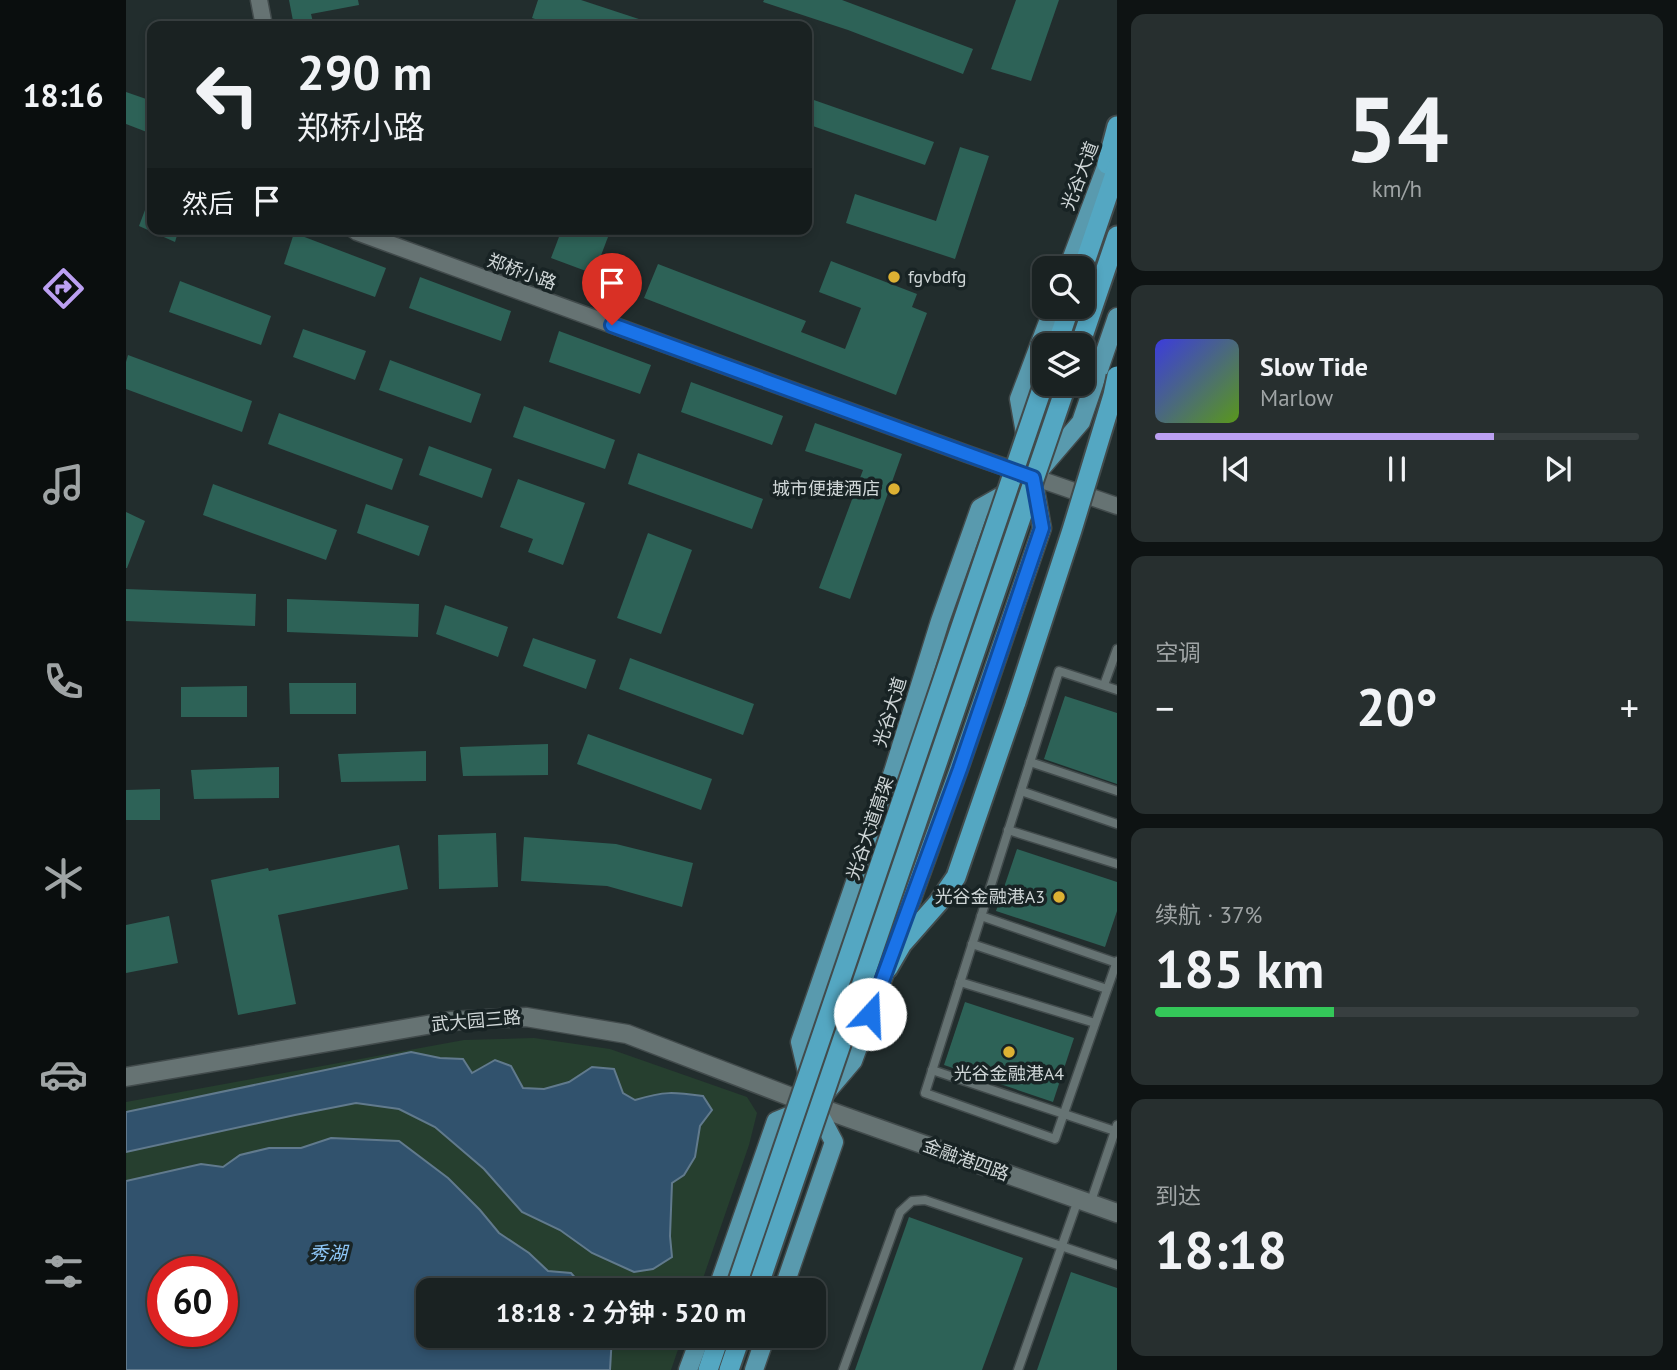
<!DOCTYPE html>
<html lang="zh">
<meta charset="utf-8">
<style>
:root{--surface:#1a2222;--page:#272f2f;--text:#f1f3f6;--muted:#9fa4a5;--line:#383f40;--accent:#bca0f2}
body{margin:0;font-family:"PT Sans","Noto Sans SC",sans-serif;background:var(--page);color:var(--text);height:100vh;display:flex;flex-direction:column;font-size:26px;white-space:nowrap}
*{box-sizing:border-box;margin:0}
p{font-size:23px;color:var(--muted)}
.icon{flex:none;width:38px;height:38px;fill:none;stroke:currentColor;stroke-width:2;stroke-linecap:round;stroke-linejoin:round}
.map{position:relative;flex:1;overflow:hidden}
.sheet{display:flex;flex-direction:column;gap:14px;padding:14px;background:#0e1313;width:560px}
.sheet>*{flex:none}
.hud{position:absolute;left:21px;top:21px;width:665px;height:214px;border-radius:14px;box-shadow:0 4px 10px #0003,0 0 0 2px var(--line);background:#1a2222;color:var(--text);overflow:hidden}
.fabs{position:absolute;left:906px;top:256px;display:grid;gap:14px}
.fabs a{display:grid;place-items:center;width:63px;height:63px;border-radius:14px;background:var(--surface);box-shadow:0 4px 10px #0003,0 0 0 2px var(--line);font-size:35px}
.speed{position:absolute;left:21px;top:1256px;display:flex;gap:14px;font-size:35px;font-weight:700;text-align:center}
.speed>*{display:grid;place-content:center;width:91px;height:91px;border-radius:50%;background:var(--surface);box-shadow:0 4px 10px #0003,0 0 0 2px var(--line);line-height:1}
.speed .limit{border:10px solid #d22;background:#fff;color:#111}
.pin{position:absolute;display:grid;place-items:center;width:60px;height:60px;color:#fff;margin:-72px -30px;border-radius:50% 50% 50% 0;rotate:-45deg;box-shadow:0 0 7px #0007}
.pin .icon{rotate:45deg}
.me{position:absolute;width:77px;margin:-38px;rotate:20deg;stroke-linejoin:round;filter:drop-shadow(0 0 5px #0008)}
.turn{display:flex;align-items:center;gap:24px;height:147px;padding:0 35px;font-size:32px}
.turn .icon{width:91px;height:91px;stroke-width:2.5}
.turn b{display:block;font-size:49px;line-height:60px}
.then{display:flex;align-items:center;height:66px;padding:0 35px;background:#0003;gap:14px;font-size:26px}
.big{font-size:52px;font-weight:600;line-height:1.1}
.sheet .tile{flex:1;display:flex;flex-direction:column;justify-content:center;gap:10px;min-width:0;padding:0 24px;border-radius:14px;background:var(--page)}
.sheet .dial{align-items:center;gap:0}
.dial b{font-size:91px;line-height:1}
.song{display:flex;align-items:center;gap:21px}
.cover{width:84px;height:84px;border-radius:10px;background:linear-gradient(135deg,hsl(240 70% 55%),hsl(90 70% 35%))}
.played{height:7px;border-radius:4px;background:linear-gradient(90deg,var(--accent) 70%,var(--line) 70%)}
.keys{display:flex;justify-content:space-around;direction:ltr}
.heat{display:flex;justify-content:space-between;align-items:center;font-size:38px;direction:ltr}
.charge{height:10px;border-radius:5px;background:linear-gradient(90deg,#34c759 37%,var(--line) 0)}
.trip{position:absolute;left:290px;top:1278px;width:410px;height:70px;border-radius:14px;background:var(--surface);box-shadow:0 4px 10px #0003,0 0 0 2px var(--line);font-weight:600;line-height:70px;text-align:center}
main{display:flex;flex:1;min-height:0}
.dock{display:flex;flex-direction:column;width:126px;justify-content:space-around;align-items:center;background:#0a0e0e;color:var(--muted)}
.dock .icon{width:49px;height:49px}
.dock .current{color:var(--accent)}
.dock b{font-size:32px;color:var(--text)}
.map>svg:first-child{display:block}
.green{fill:#263f2f;fill-rule:evenodd}
.water{fill:#31526d;stroke:#617a8d;stroke-width:2;fill-rule:evenodd}
.building{fill:#2d6257}
.lines{fill:none;stroke-linecap:round;stroke-linejoin:round}
.service-casing{stroke:#424b4c;stroke-width:11}
.minor-casing{stroke:#424b4c;stroke-width:19}
.tertiary-casing{stroke:#424b4c;stroke-width:21}
.primary-casing{stroke:#424b4c;stroke-width:21}
.trunk-casing{stroke:#424b4c;stroke-width:23}
.service{stroke:#667373;stroke-width:8}
.minor{stroke:#667373;stroke-width:16}
.tertiary{stroke:#667373;stroke-width:18}
.primary{stroke:#599aae;stroke-width:18}
.trunk{stroke:#54a7c2;stroke-width:19}
.trunk-bridge-casing{stroke:#424b4c;stroke-width:23;stroke-linecap:butt}
.trunk-bridge{stroke:#54a7c2;stroke-width:19}
.route-casing{stroke:#114b97;stroke-width:18}
.route{stroke:#1a73e8;stroke-width:12}
.poi-dot{fill:#ddb133;stroke:#182324;stroke-width:2.5}
.labels{text-anchor:middle;stroke-width:7;stroke-linejoin:round;paint-order:stroke}
.street-label{font-size:18px;fill:#d0d7d8;stroke:#182324}
.poi-label{font-size:18px;fill:#d0d7d8;stroke:#182324;text-anchor:end}
.water-label{font-size:19px;font-style:italic;fill:#8ec6f6;stroke:#182324}
</style>
<main>
<nav class="dock">
<b>18:16</b>
<svg class="icon current" aria-label="directions" viewBox="0 0 24 24"><path d="M12 3l9 9-9 9-9-9zM9 14v-3h6M13 9l2 2-2 2"/></svg>
<svg class="icon" aria-label="music" viewBox="0 0 24 24"><path d="M9 18V5l10-2v13"/><circle cx="6" cy="18" r="3"/><circle cx="16" cy="16" r="3"/></svg>
<svg class="icon" aria-label="phone" viewBox="0 0 24 24"><path d="M5 4h4l2 5-3 2q2 4 5 5l2-3 5 2v4C11 20 4 13 5 4z"/></svg>
<svg class="icon" aria-label="climate" viewBox="0 0 24 24"><path d="M12 3v18M4 7l16 10M4 17L20 7"/></svg>
<svg class="icon" aria-label="car" viewBox="0 0 24 24"><path d="M5 17H2v-5l4-1 3-4h7l3 4 3 1v5h-3M9 17h6M6 11h13"/><circle cx="7" cy="17" r="2"/><circle cx="17" cy="17" r="2"/></svg>
<svg class="icon" aria-label="filters" viewBox="0 0 24 24"><path d="M4 7h16M4 17h16"/><circle cx="9" cy="7" r="2"/><circle cx="15" cy="17" r="2"/></svg>
</nav>
<div class="map">
<svg width="991" height="1370" viewBox="0 0 991 1370">
<rect width="100%" height="100%" fill="#222d2d"/>
<path class="green" d="M408,1038L484,1049L621,1097L631,1113L623,1145L573,1290H303V1335H557L545,1370H0V1102L338,1040ZM37,1272H96V1332H37Z"/>
<g class="water">
<path d="M285,1052L314,1058L337,1059L346,1073L369,1060L385,1066L397,1088L418,1089L443,1082L466,1067L488,1069L497,1093L509,1100C539,1091 547,1092 577,1096L586,1110L574,1126L569,1157L558,1175L546,1183L544,1236L546,1257L527,1269L508,1272L466,1253L434,1230L396,1212L358,1169L309,1127L273,1109L230,1103L169,1115L0,1152V1112Z"/>
<path d="M205,1138L273,1141L322,1178L354,1210L373,1233L403,1253L422,1271L445,1273L460,1290H303V1335H486L484,1370H0V1181L75,1164L97,1167L114,1155L143,1148H175ZM37,1272H96V1332H37Z"/>
</g>
<g class="building">
<path d="M163,0H232L233,5L185,14L188,26H168Z"/>
<path d="M412,0H455L528,24V26H430L406,18Z"/>
<path d="M638,0H716L847,49L837,74L722,30L637,2Z"/>
<path d="M890,0H933L905,81L865,69Z"/>
<path d="M0,92L26,101V134L0,124Z"/>
<path d="M685,99L808,142L799,165L681,124V111Z"/>
<path d="M834,147L863,156L829,259L720,223L729,194L810,221Z"/>
<path d="M25,194L26,229H53L49,242L13,226Z"/>
<path d="M436,229H485L468,274L425,258Z"/>
<path d="M168,233L260,268L249,297L158,264Z"/>
<path d="M705,261L791,294L786,307L801,313L770,395L518,298L532,264L680,321L675,332L719,349L735,308L693,292Z"/>
<path d="M294,277L385,311L375,341L283,308Z"/>
<path d="M54,281L145,316L135,345L43,312Z"/>
<path d="M177,329L240,351L229,380L167,357Z"/>
<path d="M433,331L525,365L514,394L423,362Z"/>
<path d="M2,355L126,401L116,432L0,389V362Z"/>
<path d="M264,360L355,394L345,423L253,390Z"/>
<path d="M565,382L657,416L646,445L555,412Z"/>
<path d="M398,406L489,440L479,469L387,437Z"/>
<path d="M153,413L277,459L266,490L142,444Z"/>
<path d="M689,423L776,454L724,599L693,588L737,470L679,451Z"/>
<path d="M303,446L366,469L356,498L293,475Z"/>
<path d="M512,453L637,499L626,529L502,484Z"/>
<path d="M392,479L459,503L437,565L402,552L407,539L374,527Z"/>
<path d="M87,484L211,530L200,560L77,515Z"/>
<path d="M240,504L303,526L293,556L231,533Z"/>
<path d="M0,512L19,521L1,568H0Z"/>
<path d="M522,533L566,550L535,634L491,618Z"/>
<path d="M0,589L130,594L129,626L0,621Z"/>
<path d="M161,599L293,604L292,637L161,632Z"/>
<path d="M319,605L382,627L372,657L310,634Z"/>
<path d="M407,638L470,660L460,689L397,666Z"/>
<path d="M504,658L628,704L617,735L493,689Z"/>
<path d="M163,683H230V714H164Z"/>
<path d="M121,686V717H55V687Z"/>
<path d="M939,696L991,713V784L918,759Z"/>
<path d="M462,734L586,779L575,810L451,764Z"/>
<path d="M422,744V775L337,776L334,747Z"/>
<path d="M300,751V781L215,782L212,754Z"/>
<path d="M153,767V798L68,799L65,770Z"/>
<path d="M34,789V820H0V790Z"/>
<path d="M370,833L372,887L313,889L312,835Z"/>
<path d="M398,837L490,844L567,863L556,907L481,886L395,881Z"/>
<path d="M273,845L282,889L152,915L170,1004L112,1015L85,880L142,868L143,871Z"/>
<path d="M891,849L991,882V911L979,947L870,911Z"/>
<path d="M43,916L52,963L0,973V925Z"/>
<path d="M839,1002L948,1038L927,1102L818,1065Z"/>
<path d="M783,1217L897,1258L856,1370H729Z"/>
<path d="M945,1272L991,1288V1370H911Z"/>
</g>
<g class="lines">
<g class="service-casing">
<g id="service">
<path d="M978,685L991,649"/>
<path d="M991,690L933,671L799,1093L929,1139L991,961"/>
<path d="M904,762L991,791"/>
<path d="M895,791L991,824"/>
<path d="M882,830L991,864"/>
<path d="M855,916L991,963"/>
<path d="M846,944L981,989"/>
<path d="M834,982L969,1023"/>
<path d="M806,1070L989,1131"/>
<path d="M964,1204L991,1125"/>
<path d="M717,1370L774,1212L786,1201L799,1200L991,1265"/>
<path d="M892,1370L952,1200"/>
</g>
</g>
<g class="minor-casing">
<g id="minor">
<path d="M133,0L138,26"/>
<path d="M227,229L231,232L844,455L991,506"/>
</g>
</g>
<g class="tertiary-casing">
<path id="tertiary" d="M0,1077L324,1021L400,1017L501,1034L689,1106L991,1213"/>
</g>
<g class="primary-casing">
<g id="primary">
<path d="M942,268L986,151"/>
<path d="M699,1094L727,1061L833,769L916,528L907,478L955,422L991,317"/>
<path d="M591,1290L650,1121L677,1110"/>
<path d="M657,1290L708,1142L689,1106L674,1042L767,772L814,621L854,508L907,478L893,399L928,306"/>
<path d="M562,1370L575,1335"/>
<path d="M628,1370L640,1335"/>
</g>
</g>
<g class="trunk-casing">
<g id="trunk">
<path d="M981,164L991,126"/>
<path d="M957,268L991,168"/>
<path d="M931,345L944,306"/>
<path d="M954,345L991,236"/>
<path d="M762,968L776,944L812,903L830,877L890,702"/>
<path d="M582,1370L594,1335"/>
<path d="M603,1370L615,1335"/>
</g>
</g>
<use href="#service" class="service"/>
<use href="#minor" class="minor"/>
<use href="#tertiary" class="tertiary"/>
<use href="#primary" class="primary"/>
<use href="#trunk" class="trunk"/>
<g class="trunk-bridge-casing">
<g id="trunk-bridge">
<path d="M890,702L946,530L987,395L991,376"/>
<path d="M609,1290L919,380"/>
<path d="M631,1290L941,383"/>
</g>
</g>
<use href="#trunk-bridge" class="trunk-bridge"/>
</g>
<g class="lines">
<g class="route-casing">
<path id="route" d="M486,325L907,478L916,528L834,769L744,1014"/>
</g>
<use href="#route" class="route"/>
</g>
<g class="poi-dot">
<circle cx="768" cy="277" r="7"/>
<circle cx="768" cy="489" r="7"/>
<circle cx="933" cy="897" r="7"/>
<circle cx="883" cy="1052" r="7"/>
</g>
<g class="labels">
<g class="street-label">
<text transform="translate(954 176) rotate(-69)" y="6">光谷大道</text>
<text transform="translate(396 272) rotate(20)" y="6">郑桥小路</text>
<text transform="translate(764 712) rotate(-73)" y="6">光谷大道</text>
<text transform="translate(744 828) rotate(-71)" y="6">光谷大道高架</text>
<text transform="translate(350 1021) rotate(-5)" y="6">武大园三路</text>
<text transform="translate(840 1160) rotate(20)" y="6">金融港四路</text>
</g>
<g class="poi-label">
<text x="782" y="283" text-anchor="start">fgvbdfg</text>
<text x="754" y="495">城市便捷酒店</text>
<text x="919" y="903">光谷金融港A3</text>
<text x="883" y="1080" text-anchor="middle">光谷金融港A4</text>
</g>
<g class="water-label">
<text x="202" y="1260">秀湖</text>
</g>
</g>
</svg>
<div class="fabs">
<a><svg class="icon" aria-label="search" viewBox="0 0 24 24"><circle cx="10" cy="10" r="6"/><path d="M15 15l6 6"/></svg></a>
<a><svg class="icon" aria-label="layers" viewBox="0 0 24 24"><path d="M12 4l9 5-9 5-9-5zM3 14l9 5 9-5"/></svg></a>
</div>
<div class="speed"><div class="limit">60</div></div>
<div class="pin" style="left:486px;top:325px;background:#d93025"><svg class="icon" aria-label="arrive" viewBox="0 0 24 24"><path d="M6 21V4h12l-3 4 3 4H6"/></svg></div>
<svg class="me" style="left:744px;top:1014px" viewBox="-20 -20 40 40"><circle r="19" fill="#fff"/><path d="M0-13L10 11 0 6-10 11z" fill="#1a73e8"/></svg>
<div class="trip">18:18 · 2 分钟 · 520 m</div>
<div class="hud">
<div class="turn"><svg class="icon" aria-label="left" viewBox="0 0 24 24"><path d="M17 20v-9H6M10 6l-5 5 5 5"/></svg><div><b>290 m</b>郑桥小路</div></div>
<div class="then">然后<svg class="icon" aria-label="arrive" viewBox="0 0 24 24"><path d="M6 21V4h12l-3 4 3 4H6"/></svg></div>
</div>
</div>
<section class="sheet">
<div class="tile dial"><b>54</b><p>km/h</p></div>
<div class="tile">
<div class="song"><i class="cover"></i><div><b>Slow Tide</b><p>Marlow</p></div></div>
<div class="played"></div>
<div class="keys"><svg class="icon" aria-label="previous" viewBox="0 0 24 24"><path d="M18 5L8 12l10 7zM5 5v14"/></svg><svg class="icon" aria-label="pause" viewBox="0 0 24 24"><path d="M8 5v14M16 5v14"/></svg><svg class="icon" aria-label="next" viewBox="0 0 24 24"><path d="M6 5l10 7-10 7zM19 5v14"/></svg></div>
</div>
<div class="tile"><p>空调</p>
<div class="heat"><a>−</a><b class="big">20°</b><a>+</a></div>
</div>
<div class="tile"><p>续航 · 37%</p><b class="big">185 km</b><div class="charge"></div></div>
<div class="tile"><p>到达</p><b class="big">18:18</b></div>
</section>
</main>
